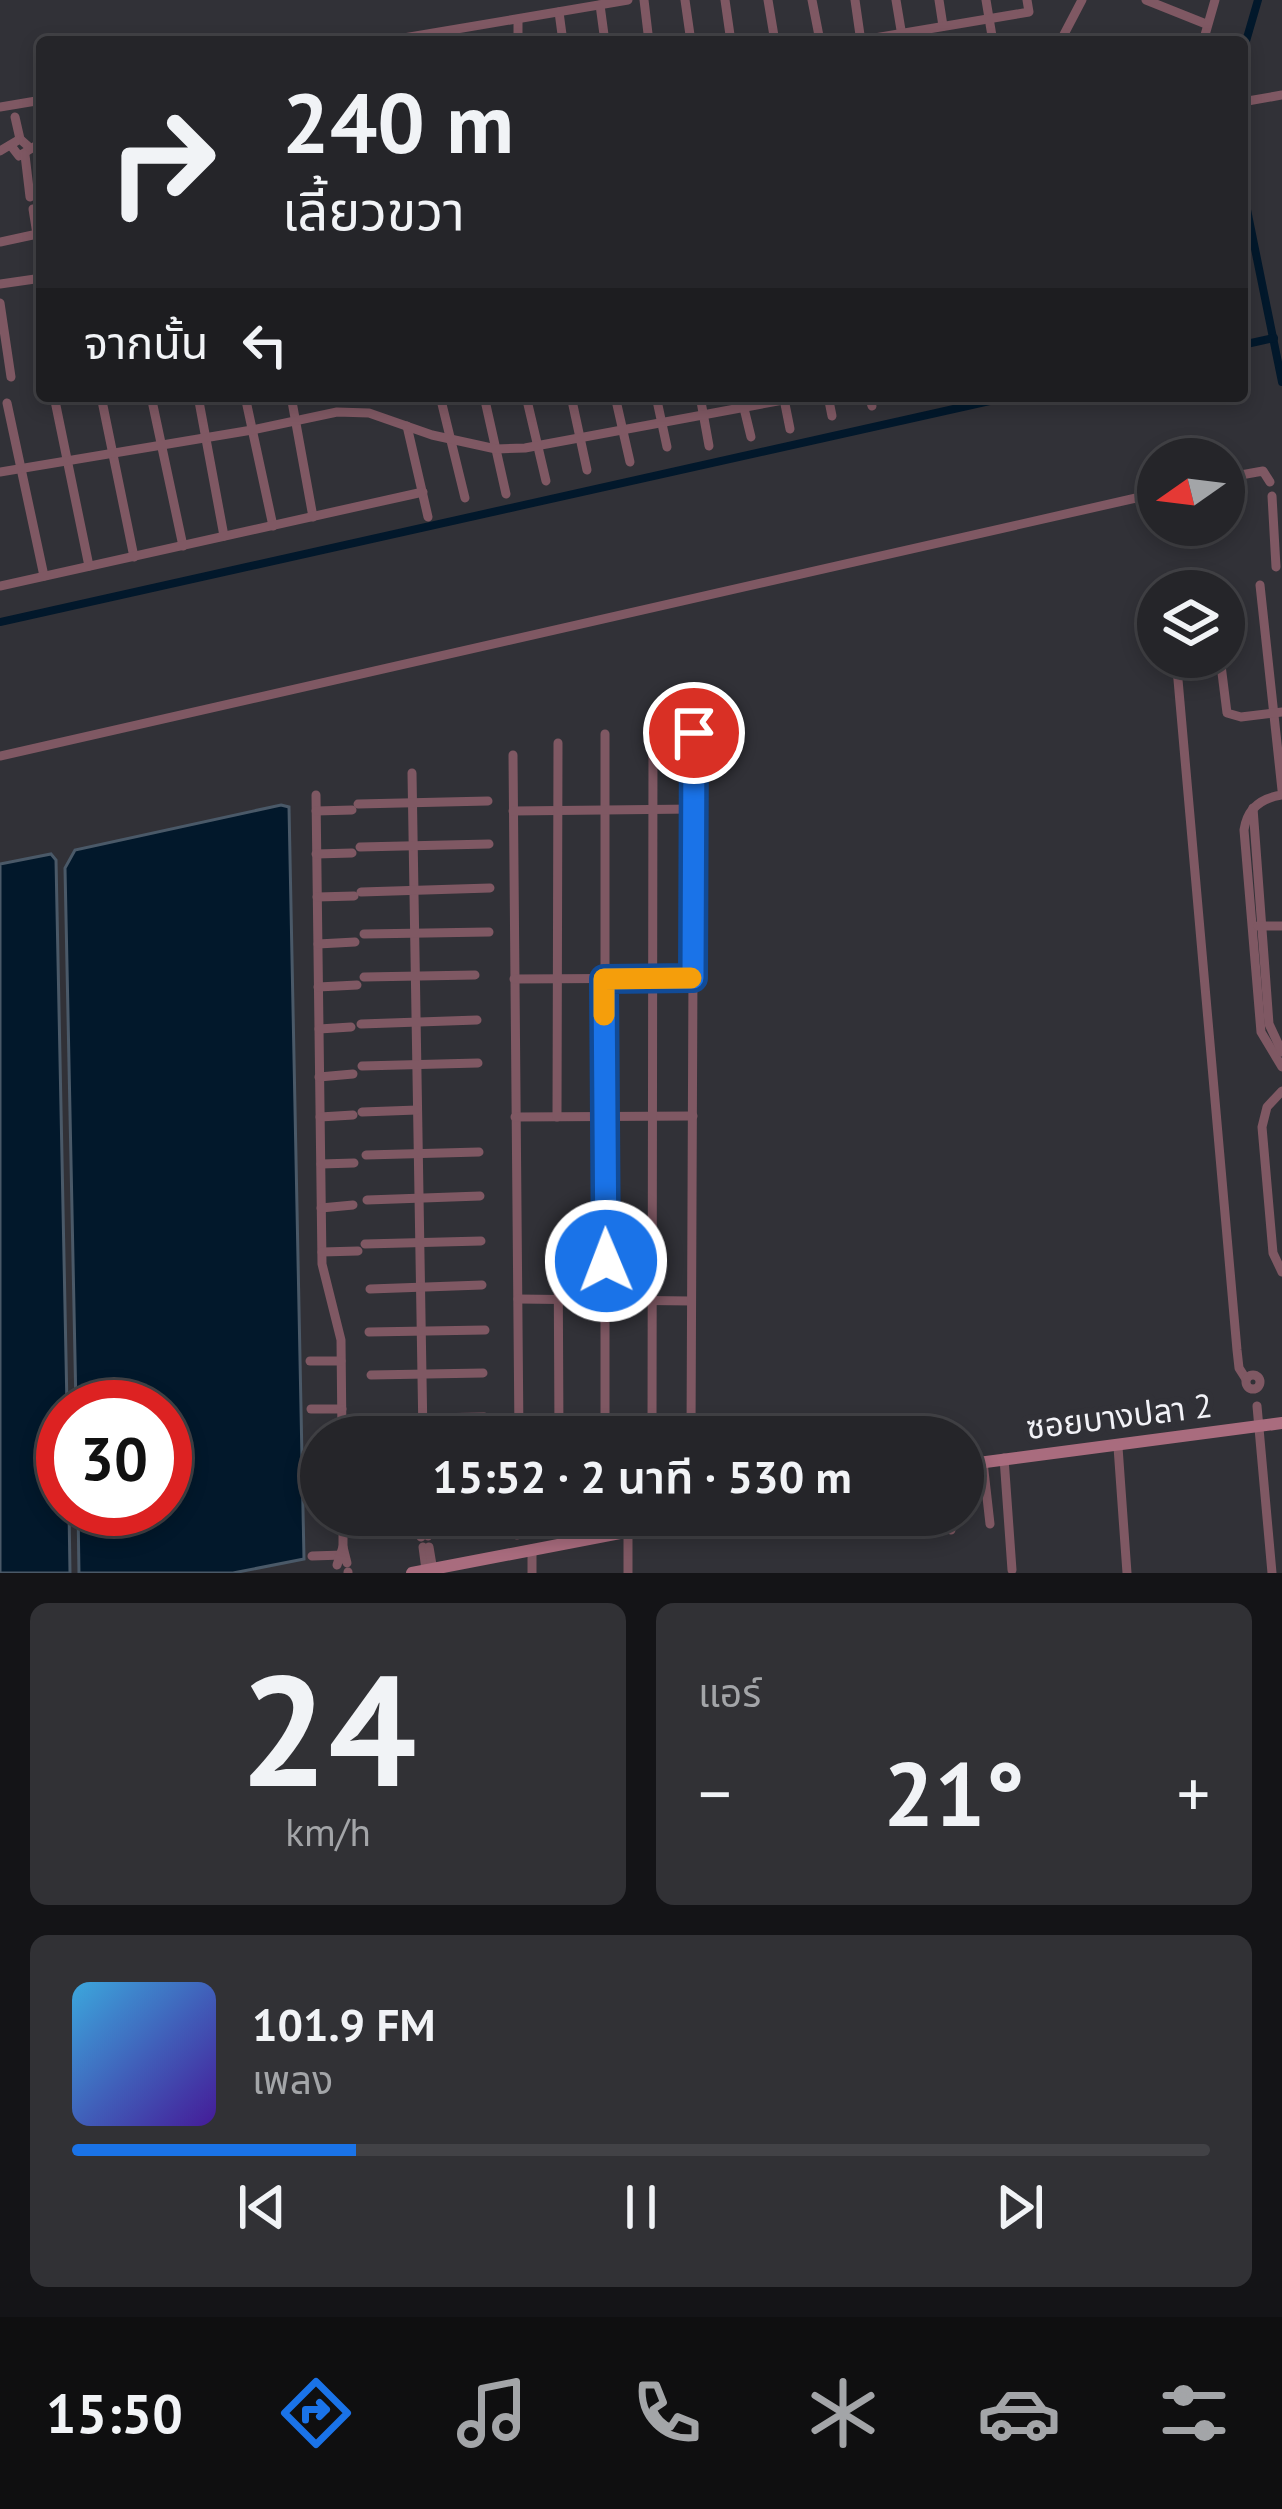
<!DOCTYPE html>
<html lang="th">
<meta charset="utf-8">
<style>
:root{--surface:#252529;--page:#313135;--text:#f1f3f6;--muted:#a3a5a8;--line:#424246;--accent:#1a73e8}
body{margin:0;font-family:"PT Sans","Noto Sans Thai",sans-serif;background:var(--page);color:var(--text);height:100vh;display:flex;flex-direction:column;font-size:45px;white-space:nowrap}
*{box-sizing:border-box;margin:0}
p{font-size:39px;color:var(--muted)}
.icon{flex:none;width:66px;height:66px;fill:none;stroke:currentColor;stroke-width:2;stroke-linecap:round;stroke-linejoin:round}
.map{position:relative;height:1573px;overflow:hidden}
.panel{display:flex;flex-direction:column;gap:30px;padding:30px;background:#141417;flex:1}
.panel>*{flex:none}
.top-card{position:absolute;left:36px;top:36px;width:1212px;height:366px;border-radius:12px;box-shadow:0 6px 18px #0003,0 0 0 3px var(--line);background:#252529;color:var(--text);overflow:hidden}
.needle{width:78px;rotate:256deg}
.tools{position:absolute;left:1137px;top:438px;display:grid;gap:24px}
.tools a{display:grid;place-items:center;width:108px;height:108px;border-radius:50%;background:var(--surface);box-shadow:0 6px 18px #0003,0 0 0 3px var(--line);font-size:60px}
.speed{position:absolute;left:36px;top:1380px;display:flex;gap:24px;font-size:60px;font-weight:700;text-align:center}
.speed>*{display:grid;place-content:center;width:156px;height:156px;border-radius:50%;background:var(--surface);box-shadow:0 6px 18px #0003,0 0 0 3px var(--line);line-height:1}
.speed .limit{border:18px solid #d22;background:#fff;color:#111}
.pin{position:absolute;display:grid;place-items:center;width:102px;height:102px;color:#fff;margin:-51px;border:6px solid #fff;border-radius:50%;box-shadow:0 3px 12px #0007}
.me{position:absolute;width:132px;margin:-66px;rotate:359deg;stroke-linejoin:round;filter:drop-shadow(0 0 9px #0008)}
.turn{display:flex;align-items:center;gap:42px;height:252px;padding:0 48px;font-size:54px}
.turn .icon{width:156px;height:156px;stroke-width:2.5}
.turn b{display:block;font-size:84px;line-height:102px}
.then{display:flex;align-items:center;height:114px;padding:0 48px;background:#0003;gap:24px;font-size:45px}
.big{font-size:90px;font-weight:600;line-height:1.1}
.panel .card{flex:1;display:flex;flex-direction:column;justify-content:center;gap:18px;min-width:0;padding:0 42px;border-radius:18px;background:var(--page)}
.panel .dial{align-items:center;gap:0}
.dial b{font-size:156px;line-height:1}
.song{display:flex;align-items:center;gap:36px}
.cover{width:144px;height:144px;border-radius:18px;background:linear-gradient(135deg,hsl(200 70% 55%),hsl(260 70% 35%))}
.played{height:12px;border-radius:6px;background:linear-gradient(90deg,var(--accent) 25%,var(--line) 25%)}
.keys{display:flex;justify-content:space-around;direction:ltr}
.heat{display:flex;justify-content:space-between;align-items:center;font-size:66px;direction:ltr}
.panel .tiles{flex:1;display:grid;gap:30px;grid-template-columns:1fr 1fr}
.card:last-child{grid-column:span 2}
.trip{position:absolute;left:300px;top:1416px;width:684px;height:120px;border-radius:60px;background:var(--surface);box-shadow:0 6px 18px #0003,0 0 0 3px var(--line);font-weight:600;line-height:120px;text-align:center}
.tab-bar{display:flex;height:192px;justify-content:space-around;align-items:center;background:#0f0f10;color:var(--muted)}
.tab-bar .icon{width:84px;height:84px}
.tab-bar .active{color:var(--accent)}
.tab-bar b{font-size:54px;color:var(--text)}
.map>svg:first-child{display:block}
.water{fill:#02182b;stroke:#4a5968;stroke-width:3}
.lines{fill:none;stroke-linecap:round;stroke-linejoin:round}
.canal{stroke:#02182b;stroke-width:8}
.street{stroke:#7f5863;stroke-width:9}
.secondary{stroke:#a96c7e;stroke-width:12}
.route-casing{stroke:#114b97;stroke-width:30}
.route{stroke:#1a73e8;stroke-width:21}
.slow{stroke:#f59e0b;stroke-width:21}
.labels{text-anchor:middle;stroke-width:12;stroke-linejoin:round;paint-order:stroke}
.street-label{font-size:33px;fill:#f2f2f7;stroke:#313137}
</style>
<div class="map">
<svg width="1282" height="1573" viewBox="0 0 1282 1573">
<rect width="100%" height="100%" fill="#313137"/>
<g class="water">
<path d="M281,805L289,807L304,1559L233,1573H79L78,1509H165V1407H76L65,868L75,850Z"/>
<path d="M51,854L56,860L67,1407H63V1509H69L70,1573H0V864Z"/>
</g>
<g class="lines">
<g class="canal">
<path d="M1242,55L1258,0"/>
<path d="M1242,185L1282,382"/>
<path d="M1242,345L1274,338"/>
<path d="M0,622L1012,396"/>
</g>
<g class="street">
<path d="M644,0L649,42"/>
<path d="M685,0L691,42"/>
<path d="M725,0L731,42"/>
<path d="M768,0L775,42"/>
<path d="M812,0L820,41"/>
<path d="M855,0L861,42"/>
<path d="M896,0L903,42"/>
<path d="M939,0L943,26"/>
<path d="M986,0L993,42"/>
<path d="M1146,0L1206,24"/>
<path d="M600,5L605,42"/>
<path d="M559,12L563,42"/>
<path d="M518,21V42"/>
<path d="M380,42L628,0"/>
<path d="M851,42L1029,12L1027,0"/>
<path d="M1060,42L1082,0"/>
<path d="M1203,42L1215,0"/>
<path d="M1242,102L1282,95"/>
<path d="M0,107L42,100"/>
<path d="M15,117L20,139"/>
<path d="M12,147L19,156L42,142"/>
<path d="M0,151L20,139L29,147"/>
<path d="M25,155L30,197"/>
<path d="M33,209L37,234"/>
<path d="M0,242L42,233"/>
<path d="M0,284L42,278"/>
<path d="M0,303L11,377"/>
<path d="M54,396L89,566"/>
<path d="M101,396L134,557"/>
<path d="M151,396L183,546"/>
<path d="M198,396L224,536"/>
<path d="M245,396L273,526"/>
<path d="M291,396L313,517"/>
<path d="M440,396L465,498"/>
<path d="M484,396L506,494"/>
<path d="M526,396L546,481"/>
<path d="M571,396L587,470"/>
<path d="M615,396L630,462"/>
<path d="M656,396L667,447"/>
<path d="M700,396L709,446"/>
<path d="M741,396L751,437"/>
<path d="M828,396L832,416"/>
<path d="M869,396L872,406"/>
<path d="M784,399L790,429"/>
<path d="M7,403L44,576"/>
<path d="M407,426L428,517"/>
<path d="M0,472L252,430L337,412L369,413L432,435L496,449L525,448L805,396"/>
<path d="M1224,478L1263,471L1270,482"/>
<path d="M1272,496L1276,567"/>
<path d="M1260,585L1282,790"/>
<path d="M0,586L423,492"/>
<path d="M1176,657L1237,1350L1239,1368L1246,1379"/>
<path d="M1220,657L1227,713L1241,717L1282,712"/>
<path d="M605,734V1437"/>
<path d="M513,755L519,1437"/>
<path d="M0,756L1158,493"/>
<path d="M412,773L423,1437"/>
<path d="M316,795L322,1264L341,1340L342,1437"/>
<path d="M1282,795C1261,798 1247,809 1244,830L1261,1032L1282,1067"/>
<path d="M358,804L488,801"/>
<path d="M1253,808L1269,1024L1282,1052"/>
<path d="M316,811L352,810"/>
<path d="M513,811L694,809"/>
<path d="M360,847L489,844"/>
<path d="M316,854L352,853"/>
<path d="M361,892L490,888"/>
<path d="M317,897L354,896"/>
<path d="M1258,926H1282"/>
<path d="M364,934L489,932"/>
<path d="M318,944L355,942"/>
<path d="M364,977L475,975"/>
<path d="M514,979L693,978"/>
<path d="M318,987L357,985"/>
<path d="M361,1024L477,1020"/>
<path d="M319,1029L351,1027"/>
<path d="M362,1066L478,1063"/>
<path d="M319,1077L353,1074"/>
<path d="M1282,1091L1267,1107L1262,1127L1273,1253L1282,1272"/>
<path d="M362,1112L417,1110"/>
<path d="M320,1117L353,1115"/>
<path d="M515,1117L693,1116"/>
<path d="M557,1117L558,743"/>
<path d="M366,1155L479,1152"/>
<path d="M321,1164L354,1163"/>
<path d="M367,1200L480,1196"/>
<path d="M321,1208L353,1205"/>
<path d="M558,1232L559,1437"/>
<path d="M365,1244L481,1241"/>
<path d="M322,1252L358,1251"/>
<path d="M370,1289L482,1285"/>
<path d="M518,1299L691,1301"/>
<path d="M369,1332L485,1330"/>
<path d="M310,1361H341"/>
<circle cx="1253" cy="1382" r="7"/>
<path d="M371,1375L483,1373"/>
<path d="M1257,1406L1272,1573"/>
<path d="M311,1409H342"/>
<path d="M372,1419L484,1417"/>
<path d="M652,1437L653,740"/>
<path d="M691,1437L694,733"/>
<path d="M1118,1447L1127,1573"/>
<path d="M1004,1458L1012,1570"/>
<path d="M312,1461H321"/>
<path d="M983,1462L990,1524"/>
<path d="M313,1508L321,1507"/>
<path d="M419,1515L421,1537"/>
<path d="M559,1515V1531"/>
<path d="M599,1515L600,1536"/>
<path d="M609,1515L611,1533"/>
<path d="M374,1516L425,1515L428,1536"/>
<path d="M951,1530L952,1515"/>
<path d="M517,1535V1515"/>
<path d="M343,1547V1515"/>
<path d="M423,1547L426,1570"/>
<path d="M429,1547L433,1571"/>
<path d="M312,1556L343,1555"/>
<path d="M337,1565L343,1547L347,1563"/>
<path d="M348,1572V1573"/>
<path d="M532,1573V1549"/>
<path d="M628,1573V1530"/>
</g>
<g class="secondary">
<path d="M963,1465L1282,1423"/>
<path d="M412,1573L714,1515"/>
</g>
</g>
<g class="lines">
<g class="route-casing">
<path id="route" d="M606,1261L604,979L693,978L694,733"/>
</g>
<use href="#route" class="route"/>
<path class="slow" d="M604,1015V979L691,978"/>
</g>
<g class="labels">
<g class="street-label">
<text transform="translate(1119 1416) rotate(-7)" y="12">ซอยบางปลา 2</text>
</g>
</g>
</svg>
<div class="tools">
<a><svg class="needle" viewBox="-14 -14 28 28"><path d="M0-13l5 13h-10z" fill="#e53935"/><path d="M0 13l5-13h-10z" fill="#a3a5a8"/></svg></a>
<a><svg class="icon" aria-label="layers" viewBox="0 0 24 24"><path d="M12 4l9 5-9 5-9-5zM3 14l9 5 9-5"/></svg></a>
</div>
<div class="speed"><div class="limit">30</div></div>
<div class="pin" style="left:694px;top:733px;background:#d93025"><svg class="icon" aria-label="arrive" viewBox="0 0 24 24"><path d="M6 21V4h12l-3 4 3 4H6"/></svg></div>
<svg class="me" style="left:606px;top:1261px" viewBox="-20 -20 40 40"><circle r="17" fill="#1a73e8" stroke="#fff" stroke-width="3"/><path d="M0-11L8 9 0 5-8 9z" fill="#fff"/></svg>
<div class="trip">15:52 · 2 นาที · 530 m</div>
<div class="top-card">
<div class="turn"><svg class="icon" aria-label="right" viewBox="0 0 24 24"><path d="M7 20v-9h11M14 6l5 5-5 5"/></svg><div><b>240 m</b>เลี้ยวขวา</div></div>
<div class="then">จากนั้น<svg class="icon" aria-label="left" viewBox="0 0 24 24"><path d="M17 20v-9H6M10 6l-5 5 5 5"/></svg></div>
</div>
</div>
<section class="panel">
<div class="tiles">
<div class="card dial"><b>24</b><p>km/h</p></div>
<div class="card"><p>แอร์</p>
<div class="heat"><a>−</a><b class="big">21°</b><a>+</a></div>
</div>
<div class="card">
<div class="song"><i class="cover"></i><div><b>101.9 FM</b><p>เพลง</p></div></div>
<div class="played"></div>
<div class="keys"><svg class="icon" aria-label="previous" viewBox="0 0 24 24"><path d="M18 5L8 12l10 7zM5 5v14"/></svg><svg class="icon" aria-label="pause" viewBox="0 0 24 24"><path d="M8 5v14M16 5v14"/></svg><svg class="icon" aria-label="next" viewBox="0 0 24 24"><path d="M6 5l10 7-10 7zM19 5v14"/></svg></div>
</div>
</div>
</section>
<nav class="tab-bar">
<b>15:50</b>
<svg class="icon active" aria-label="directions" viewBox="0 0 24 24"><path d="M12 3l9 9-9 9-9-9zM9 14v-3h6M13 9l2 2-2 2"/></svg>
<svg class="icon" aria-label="music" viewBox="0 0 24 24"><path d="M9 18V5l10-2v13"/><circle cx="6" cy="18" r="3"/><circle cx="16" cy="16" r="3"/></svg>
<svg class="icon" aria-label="phone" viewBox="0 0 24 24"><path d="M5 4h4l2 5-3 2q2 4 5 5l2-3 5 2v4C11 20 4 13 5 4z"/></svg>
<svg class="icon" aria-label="climate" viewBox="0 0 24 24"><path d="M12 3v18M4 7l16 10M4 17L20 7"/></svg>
<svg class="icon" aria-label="car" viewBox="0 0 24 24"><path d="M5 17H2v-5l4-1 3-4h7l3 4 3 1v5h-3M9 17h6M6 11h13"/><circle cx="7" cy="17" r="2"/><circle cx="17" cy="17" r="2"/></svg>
<svg class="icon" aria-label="filters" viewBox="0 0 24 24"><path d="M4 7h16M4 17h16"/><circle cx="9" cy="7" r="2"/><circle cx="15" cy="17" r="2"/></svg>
</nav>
